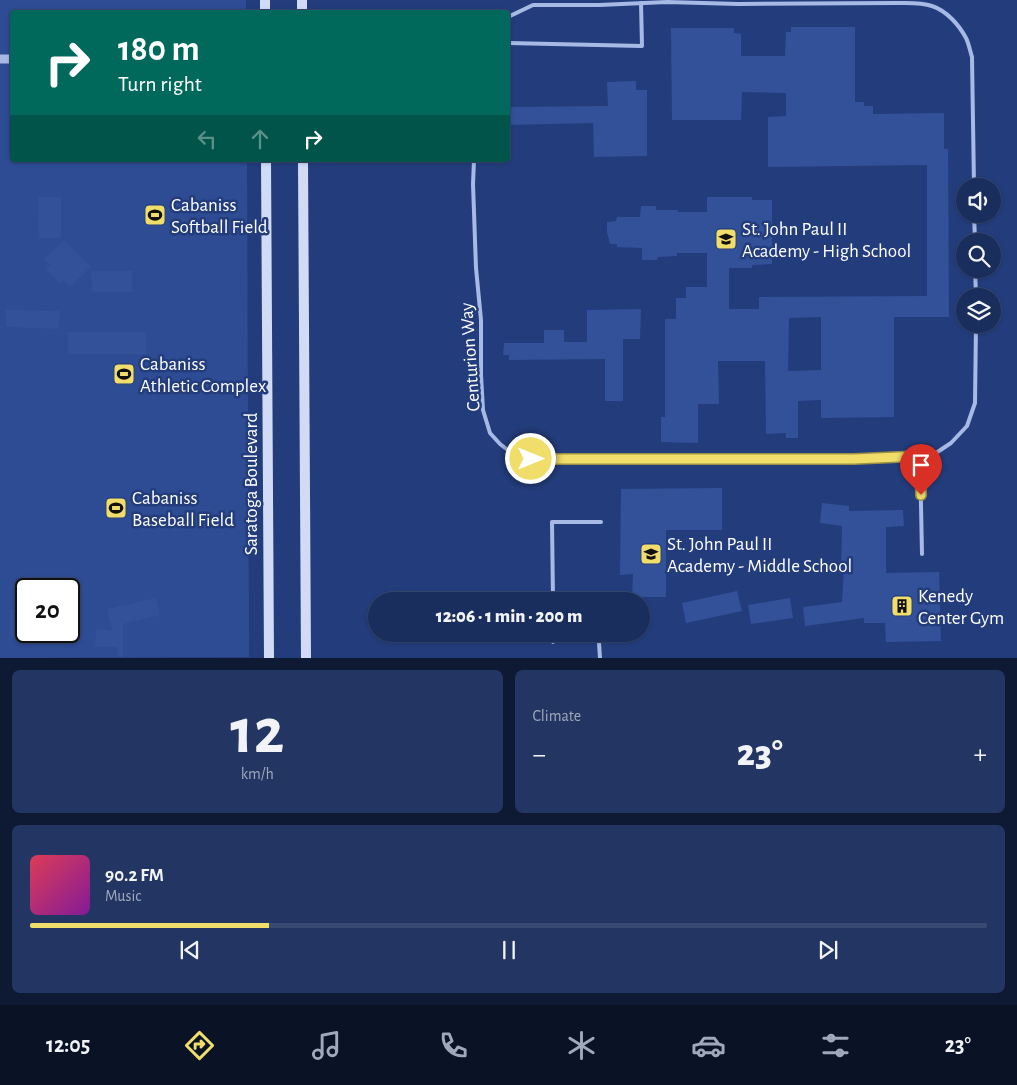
<!DOCTYPE html>
<meta charset="utf-8">
<style>
:root{--surface:#1a2e5d;--page:#233663;--text:#f1f3f6;--muted:#9fa8bc;--line:#384a72;--accent:#f0dd6a}
body{margin:0;font-family:"Alegreya Sans",sans-serif;background:var(--page);color:var(--text);height:100vh;display:flex;flex-direction:column;font-size:19px;white-space:nowrap}
*{box-sizing:border-box;margin:0}
p{font-size:16px;color:var(--muted)}
.icon{flex:none;width:28px;height:28px;fill:none;stroke:currentColor;stroke-width:2;stroke-linecap:round;stroke-linejoin:round}
.map{position:relative;height:658px;overflow:hidden}
.details{display:flex;flex-direction:column;gap:12px;padding:12px;background:#0e1933;flex:1}
.details>*{flex:none}
.top-card{position:absolute;left:10px;top:10px;width:500px;height:152px;border-radius:5px;box-shadow:0 1px 4px #0004,0 0 0 1px var(--line);background:#00695c;color:#fff;overflow:hidden}
.controls{position:absolute;left:956px;top:178px;display:grid;gap:10px}
.controls a{display:grid;place-items:center;width:45px;height:45px;border-radius:50%;background:var(--surface);box-shadow:0 1px 4px #0004,0 0 0 1px var(--line);font-size:25px}
.speed{position:absolute;left:15px;top:578px;display:flex;gap:10px;font-size:25px;font-weight:700;text-align:center}
.speed>*{display:grid;place-content:center;width:65px;height:65px;border-radius:50%;background:var(--surface);box-shadow:0 1px 4px #0004,0 0 0 1px var(--line);line-height:1}
.speed .limit{border:2px solid #111;border-radius:8px;background:#fff;color:#111}
.pin{position:absolute;display:grid;place-items:center;width:42px;height:42px;color:#fff;margin:-51px -21px;border-radius:50% 50% 50% 0;rotate:-45deg;box-shadow:0 0 5px #0007}
.pin .icon{rotate:45deg}
.me{position:absolute;width:55px;margin:-28px;rotate:90deg;stroke-linejoin:round;filter:drop-shadow(0 0 4px #0008)}
.turn{display:flex;align-items:center;gap:18px;height:105px;padding:0 25px;font-size:22px}
.turn .icon{width:65px;height:65px;stroke-width:2.5}
.turn b{display:block;font-size:35px;line-height:42px}
.lanes{display:flex;align-items:center;height:48px;padding:0 25px;background:#0003;justify-content:center;gap:25px;direction:ltr}
.lanes .off{opacity:.35}
.big{font-size:38px;font-weight:800;line-height:1.1}
.details .card{flex:1;display:flex;flex-direction:column;justify-content:center;gap:8px;min-width:0;padding:0 18px;border-radius:8px;background:var(--page)}
.details .dial{align-items:center;gap:0}
.dial b{font-size:65px;line-height:1}
.song{display:flex;align-items:center;gap:15px}
.cover{width:60px;height:60px;border-radius:8px;background:linear-gradient(135deg,hsl(350 70% 55%),hsl(290 70% 35%))}
.played{height:5px;border-radius:2px;background:linear-gradient(90deg,var(--accent) 25%,var(--line) 25%)}
.keys{display:flex;justify-content:space-around;direction:ltr}
.heat{display:flex;justify-content:space-between;align-items:center;font-size:28px;direction:ltr}
.details .tiles{flex:1;display:grid;gap:12px;grid-template-columns:1fr 1fr}
.card:last-child{grid-column:span 2}
.trip{position:absolute;left:368px;top:592px;width:282px;height:50px;border-radius:25px;background:var(--surface);box-shadow:0 1px 4px #0004,0 0 0 1px var(--line);font-weight:800;line-height:50px;text-align:center}
.tab-bar{display:flex;height:80px;justify-content:space-around;align-items:center;background:#0a1225;color:var(--muted)}
.tab-bar .icon{width:35px;height:35px}
.tab-bar .current{color:var(--accent)}
.tab-bar b{font-size:22px;color:var(--text)}
.map>svg:first-child{display:block}
.green{fill:#2e4c94;fill-rule:evenodd}
.building{fill:#335199;fill-rule:evenodd}
.lines{fill:none;stroke-linecap:round;stroke-linejoin:round}
.service{stroke:#a7bae5;stroke-width:4}
.tertiary{stroke:#a7bae5;stroke-width:9}
.secondary{stroke:#d1dbf5;stroke-width:10}
.route-casing{stroke:#9c9045;stroke-width:12}
.route{stroke:#f0dd6a;stroke-width:9}
.labels{text-anchor:middle;stroke-width:5;stroke-linejoin:round;paint-order:stroke}
.poi-label{font-size:19px;fill:#fff;stroke:#233d7c;text-anchor:start}
.street-label{font-size:19px;fill:#fff;stroke:#233d7c}
</style>
<div class="map">
<svg width="1017" height="658" viewBox="0 0 1017 658">
<rect width="100%" height="100%" fill="#233d7c"/>
<path class="green" d="M0,0H246V12H12V160H247L249,657L0,658ZM26,589H69V631H26Z"/>
<g class="building">
<path d="M791,27H855V102H864V106H873V114L944,113V149H948L949,317H894V417L821,418V400L798,401V438H786V433L766,434L765,361H718L719,404H698V443L661,442V417H665V319H676V298H686V287H707V253H677V256L658,257L657,260H642V248L617,247V244H610L607,232V222L616,221L617,217H640L641,206H656V210H678V212H707V197H752V200H772V264L752,265V268H729V309H759V297L927,296V165L768,167V117L786,116V93L742,92L741,120H672L671,28H734V33L741,34V56H785L786,32H791ZM821,317V370L788,371L789,318Z"/>
<path d="M636,81V90H647V156L594,157L593,123L508,125V107L608,106L607,82Z"/>
<path d="M38,197H61V238H39Z"/>
<path d="M64,240L91,267L70,287L64,281L60,284L46,269L50,265L44,259Z"/>
<path d="M91,271H132V292H92Z"/>
<path d="M641,309L640,339H623V401H605V359L509,360V355H503L504,343H544V330H564V342H587V310Z"/>
<path d="M6,310L60,311L59,329L6,327Z"/>
<rect x="68" y="332" width="78" height="22"/>
<path d="M722,488V530H666V597H632L633,574L620,575L621,489Z"/>
<path d="M822,503L849,506V511L903,510L904,526L886,527V573L939,572L941,641L886,642L885,623H864V618L805,626L803,607L842,602L844,568H841L842,526L820,523Z"/>
<path d="M737,591L742,611L686,623L682,603Z"/>
<path d="M156,598L160,615L123,624V657H118L116,647H95L96,629L112,630L107,609Z"/>
<path d="M790,598L793,618L751,624L748,605Z"/>
<rect x="10" y="609" width="16" height="28"/>
</g>
<g class="lines">
<g class="service">
<path d="M508,17L533,5H599L667,2L738,4L896,3C907,3 921,2 932,6C947,11 959,25 966,38C969,44 970,51 972,57L974,186"/>
<path d="M508,43L642,46L641,3"/>
<path d="M474,160L473,184L476,268L481,320V375L483,410L490,433L500,444L513,454L531,459H872L920,456L936,453L951,443L967,426L975,403L976,324"/>
<path d="M974,214L975,241"/>
<path d="M975,269L976,296"/>
<path d="M920,456L922,554"/>
<path d="M553,601L552,522H601"/>
<path d="M553,634V642"/>
<path d="M599,643L600,658"/>
</g>
<path class="tertiary" d="M0,59H12"/>
<g class="secondary">
<path d="M265,0V12"/>
<path d="M302,0V12"/>
<path d="M266,160L269,658"/>
<path d="M303,160L306,658"/>
</g>
</g>
<g class="lines">
<g class="route-casing">
<path id="route" d="M531,459H854L920,456L921,495"/>
</g>
<use href="#route" class="route"/>
</g>
<defs>
<g id="stadium-square" transform="scale(1.125)"><rect x="-9" y="-9" width="18" height="18" rx="4" fill="#f0dd6a" stroke="#233d7c"/><path d="M0-5a6.5 5 0 1 0 0 10a6.5 5 0 1 0 0-10ZM-3.5-1.8h7v3.6h-7Z" fill="#111"/></g>
<g id="school-square" transform="scale(1.125)"><rect x="-9" y="-9" width="18" height="18" rx="4" fill="#f0dd6a" stroke="#233d7c"/><path d="M0-5L7-2L0 1L-7-2ZM-4 1L0 2.5L4 1V4Q0 6-4 4Z" fill="#111"/></g>
<g id="building-square" transform="scale(1.125)"><rect x="-9" y="-9" width="18" height="18" rx="4" fill="#f0dd6a" stroke="#233d7c"/><path d="M-4-6H4V6H1V3H-1V6H-4ZM-2.5-4.3h1.7v1.8h-1.7ZM.8-4.3h1.7v1.8H.8ZM-2.5-1h1.7V.8h-1.7ZM.8-1h1.7V.8H.8Z" fill="#111"/></g>
</defs>
<g fill-rule="evenodd">
<use href="#stadium-square" x="155" y="215"/>
<use href="#school-square" x="726" y="239"/>
<use href="#stadium-square" x="124" y="374"/>
<use href="#stadium-square" x="116" y="508"/>
<use href="#school-square" x="651" y="554"/>
<use href="#building-square" x="902" y="606"/>
</g>
<g class="labels">
<g class="poi-label">
<text x="171" y="211">Cabaniss<tspan x="171" dy="22">Softball Field</tspan></text>
<text x="742" y="235">St. John Paul II<tspan x="742" dy="22">Academy - High School</tspan></text>
<text x="140" y="370">Cabaniss<tspan x="140" dy="22">Athletic Complex</tspan></text>
<text x="132" y="504">Cabaniss<tspan x="132" dy="22">Baseball Field</tspan></text>
<text x="667" y="550">St. John Paul II<tspan x="667" dy="22">Academy - Middle School</tspan></text>
<text x="918" y="602">Kenedy<tspan x="918" dy="22">Center Gym</tspan></text>
</g>
<g class="street-label">
<text transform="translate(469 357) rotate(-94)" y="7">Centurion Way</text>
<text transform="translate(250 484) rotate(-90)" y="7">Saratoga Boulevard</text>
</g>
</g>
</svg>
<div class="controls">
<a><svg class="icon" aria-label="sound" viewBox="0 0 24 24"><path d="M4 9h4l5-4v14l-5-4H4zM17 9q2 3 0 6"/></svg></a>
<a><svg class="icon" aria-label="search" viewBox="0 0 24 24"><circle cx="10" cy="10" r="6"/><path d="M15 15l6 6"/></svg></a>
<a><svg class="icon" aria-label="layers" viewBox="0 0 24 24"><path d="M12 4l9 5-9 5-9-5zM3 14l9 5 9-5"/></svg></a>
</div>
<div class="speed"><div class="limit">20</div></div>
<div class="pin" style="left:921px;top:495px;background:#d93025"><svg class="icon" aria-label="arrive" viewBox="0 0 24 24"><path d="M6 21V4h12l-3 4 3 4H6"/></svg></div>
<svg class="me" style="left:531px;top:459px" viewBox="-20 -20 40 40"><circle r="17" fill="#f0dd6a" stroke="#fff" stroke-width="3"/><path d="M0-11L8 9 0 5-8 9z" fill="#fff"/></svg>
<div class="trip">12:06 · 1 min · 200 m</div>
<div class="top-card">
<div class="turn"><svg class="icon" aria-label="right" viewBox="0 0 24 24"><path d="M7 20v-9h11M14 6l5 5-5 5"/></svg><div><b>180 m</b>Turn right</div></div>
<div class="lanes"><svg class="icon off" aria-label="left" viewBox="0 0 24 24"><path d="M17 20v-9H6M10 6l-5 5 5 5"/></svg><svg class="icon off" aria-label="ahead" viewBox="0 0 24 24"><path d="M12 20V5M6 11l6-6 6 6"/></svg><svg class="icon" aria-label="right" viewBox="0 0 24 24"><path d="M7 20v-9h11M14 6l5 5-5 5"/></svg></div>
</div>
</div>
<section class="details">
<div class="tiles">
<div class="card dial"><b>12</b><p>km/h</p></div>
<div class="card"><p>Climate</p>
<div class="heat"><a>−</a><b class="big">23°</b><a>+</a></div>
</div>
<div class="card">
<div class="song"><i class="cover"></i><div><b>90.2 FM</b><p>Music</p></div></div>
<div class="played"></div>
<div class="keys"><svg class="icon" aria-label="previous" viewBox="0 0 24 24"><path d="M18 5L8 12l10 7zM5 5v14"/></svg><svg class="icon" aria-label="pause" viewBox="0 0 24 24"><path d="M8 5v14M16 5v14"/></svg><svg class="icon" aria-label="next" viewBox="0 0 24 24"><path d="M6 5l10 7-10 7zM19 5v14"/></svg></div>
</div>
</div>
</section>
<nav class="tab-bar">
<b>12:05</b>
<svg class="icon current" aria-label="directions" viewBox="0 0 24 24"><path d="M12 3l9 9-9 9-9-9zM9 14v-3h6M13 9l2 2-2 2"/></svg>
<svg class="icon" aria-label="music" viewBox="0 0 24 24"><path d="M9 18V5l10-2v13"/><circle cx="6" cy="18" r="3"/><circle cx="16" cy="16" r="3"/></svg>
<svg class="icon" aria-label="phone" viewBox="0 0 24 24"><path d="M5 4h4l2 5-3 2q2 4 5 5l2-3 5 2v4C11 20 4 13 5 4z"/></svg>
<svg class="icon" aria-label="climate" viewBox="0 0 24 24"><path d="M12 3v18M4 7l16 10M4 17L20 7"/></svg>
<svg class="icon" aria-label="car" viewBox="0 0 24 24"><path d="M5 17H2v-5l4-1 3-4h7l3 4 3 1v5h-3M9 17h6M6 11h13"/><circle cx="7" cy="17" r="2"/><circle cx="17" cy="17" r="2"/></svg>
<svg class="icon" aria-label="filters" viewBox="0 0 24 24"><path d="M4 7h16M4 17h16"/><circle cx="9" cy="7" r="2"/><circle cx="15" cy="17" r="2"/></svg>
<b>23°</b>
</nav>
